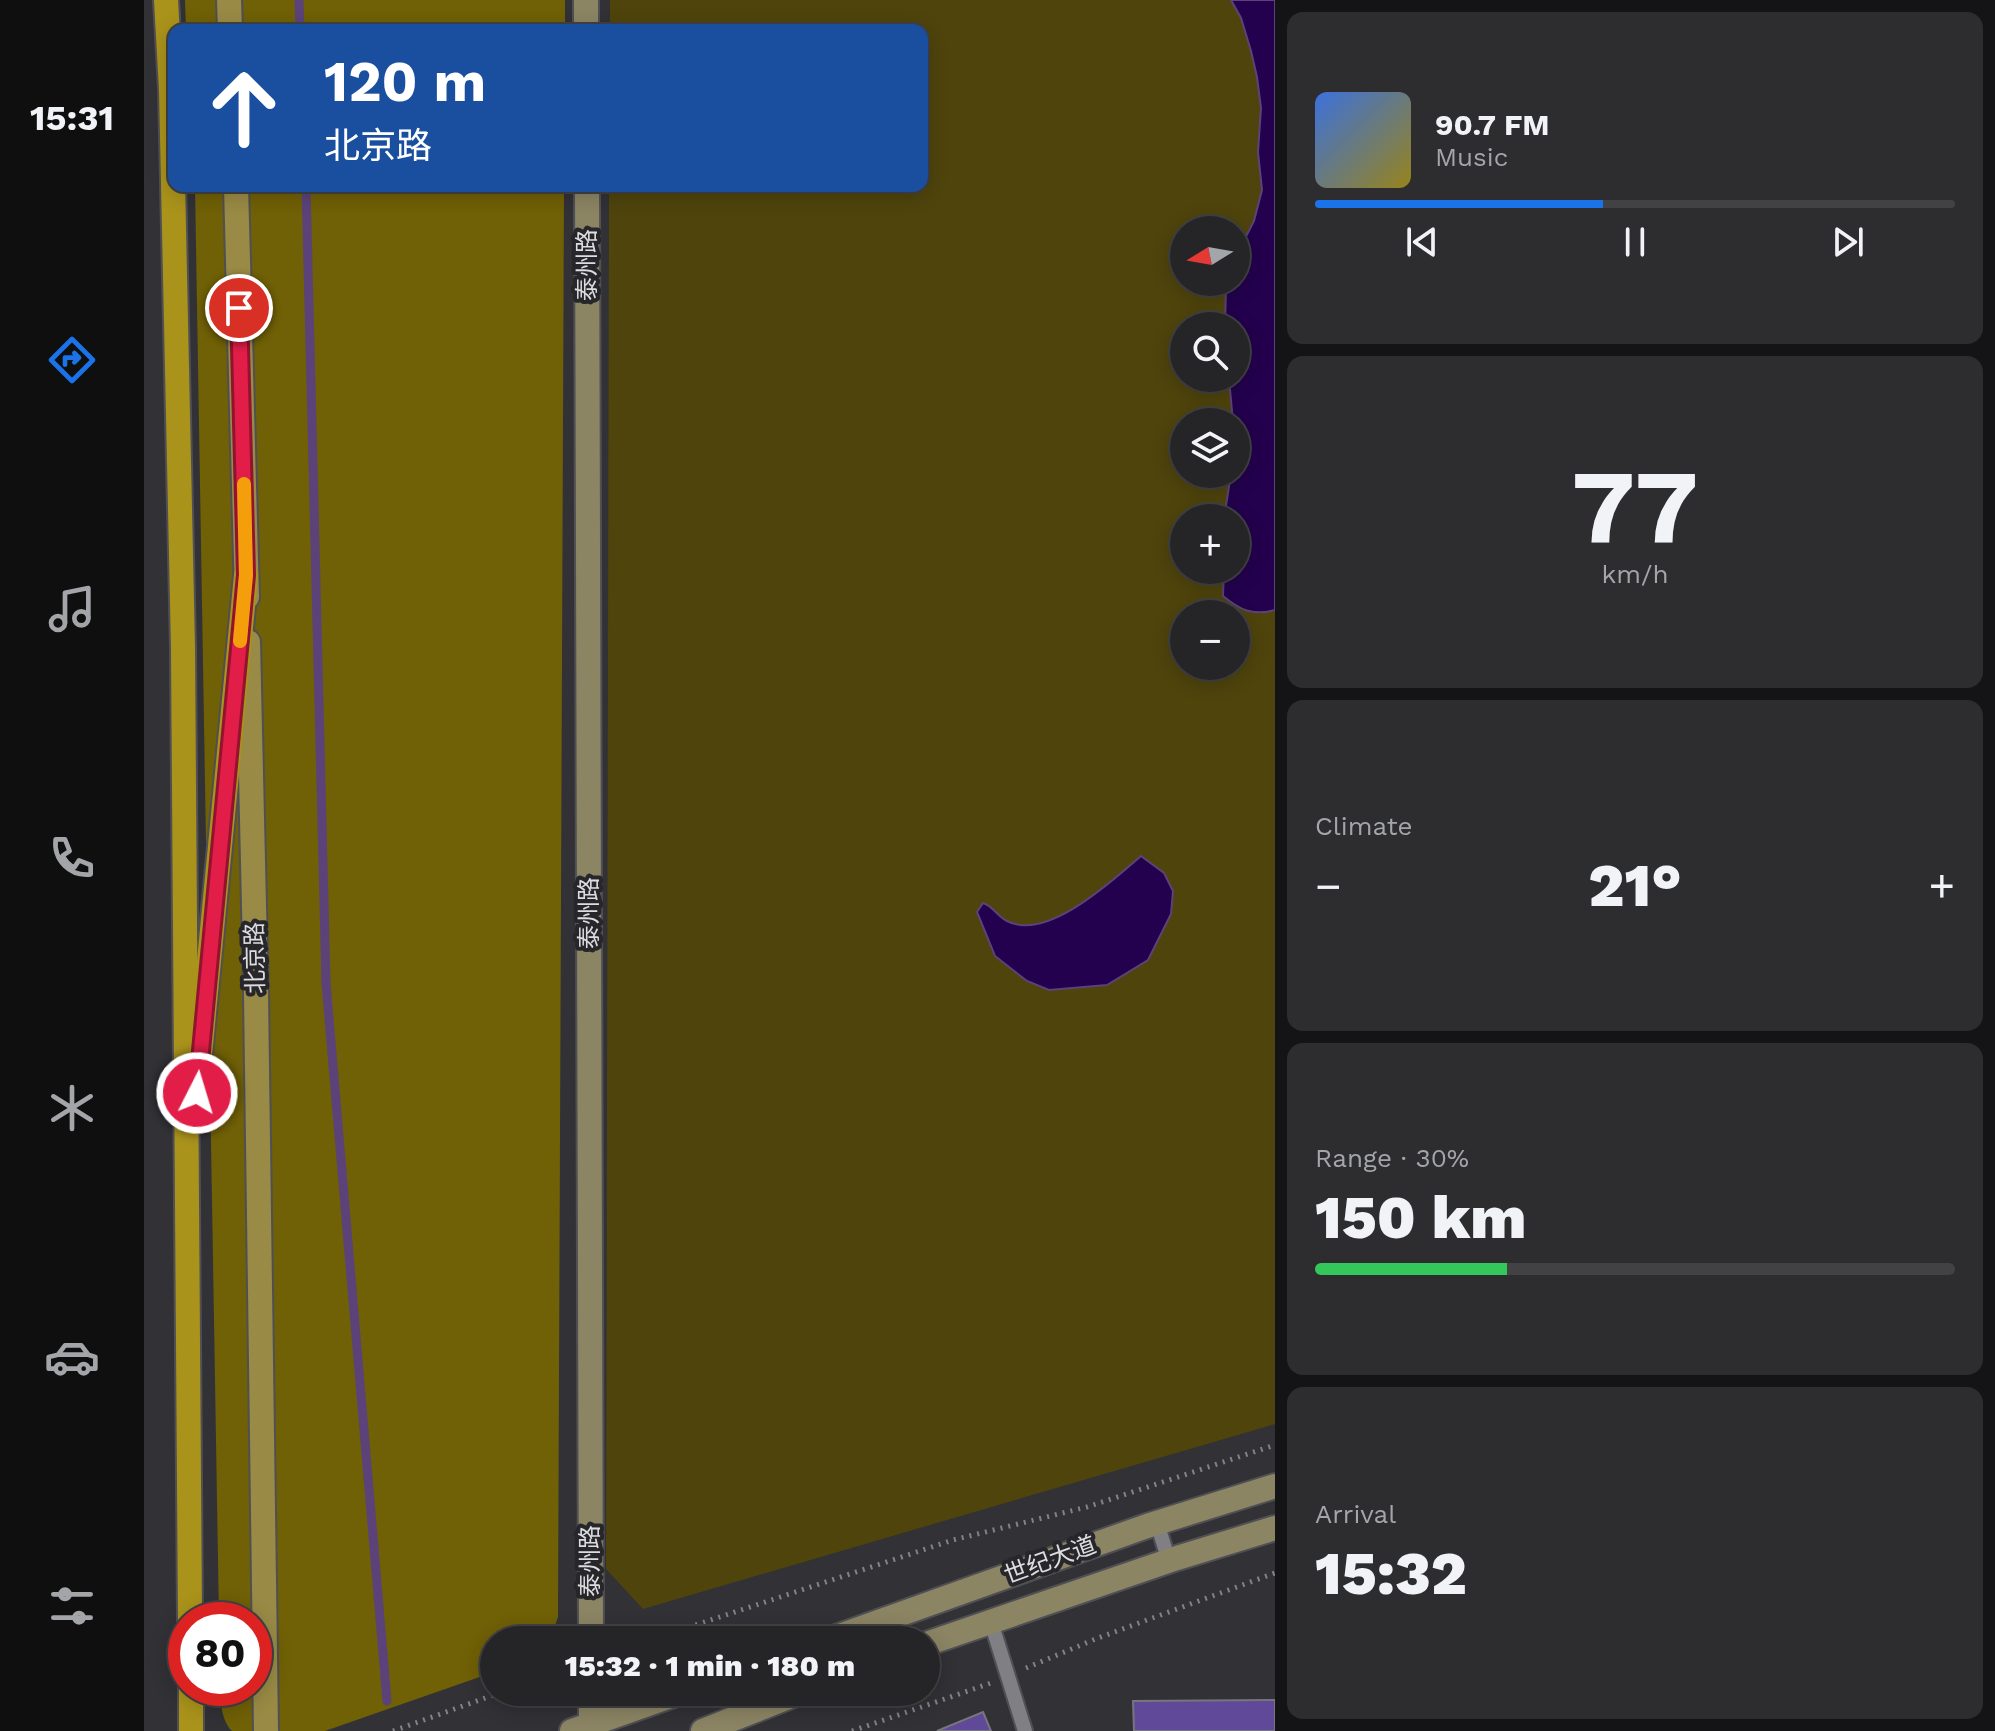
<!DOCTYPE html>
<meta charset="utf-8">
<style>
:root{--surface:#252528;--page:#2d2d30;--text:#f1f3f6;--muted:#a3a5a8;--line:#424245;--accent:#1a73e8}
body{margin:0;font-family:"Work Sans","Noto Sans SC",sans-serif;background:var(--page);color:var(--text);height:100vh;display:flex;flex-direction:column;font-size:30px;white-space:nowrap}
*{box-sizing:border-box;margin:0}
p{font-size:26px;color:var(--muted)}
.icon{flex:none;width:44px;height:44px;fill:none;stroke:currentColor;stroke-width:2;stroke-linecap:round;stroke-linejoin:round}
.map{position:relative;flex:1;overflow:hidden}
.panel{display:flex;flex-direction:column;gap:12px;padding:12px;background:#141416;width:720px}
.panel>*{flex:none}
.top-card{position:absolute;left:24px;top:24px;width:760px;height:168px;border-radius:16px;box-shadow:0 4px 20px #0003,0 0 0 2px var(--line);background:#1a4fa0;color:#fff;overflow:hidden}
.needle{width:52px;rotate:259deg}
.fabs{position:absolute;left:1026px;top:216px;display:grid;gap:16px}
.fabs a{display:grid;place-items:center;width:80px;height:80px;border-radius:50%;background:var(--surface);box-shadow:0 4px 20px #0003,0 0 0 2px var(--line);font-size:40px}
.speed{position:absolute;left:24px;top:1602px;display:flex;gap:16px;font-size:40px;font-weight:700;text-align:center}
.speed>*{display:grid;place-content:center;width:104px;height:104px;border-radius:50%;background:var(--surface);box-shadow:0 4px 20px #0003,0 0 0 2px var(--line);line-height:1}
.speed .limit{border:12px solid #d22;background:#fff;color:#111}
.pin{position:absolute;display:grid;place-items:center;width:68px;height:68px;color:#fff;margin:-34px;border:4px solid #fff;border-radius:50%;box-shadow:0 2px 8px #0007}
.me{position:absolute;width:88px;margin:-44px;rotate:5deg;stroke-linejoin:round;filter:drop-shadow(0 0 6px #0008)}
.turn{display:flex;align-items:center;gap:28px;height:168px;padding:0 24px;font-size:36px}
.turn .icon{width:104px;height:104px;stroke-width:2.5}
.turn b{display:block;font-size:56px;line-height:68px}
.big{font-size:60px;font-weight:800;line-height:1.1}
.panel .tile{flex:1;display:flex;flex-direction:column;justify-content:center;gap:12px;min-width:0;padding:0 28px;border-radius:16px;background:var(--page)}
.panel .dial{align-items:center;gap:0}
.dial b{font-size:104px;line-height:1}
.song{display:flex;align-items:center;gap:24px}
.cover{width:96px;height:96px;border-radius:12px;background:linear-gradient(135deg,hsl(220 70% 55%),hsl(50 70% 35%))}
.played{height:8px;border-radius:4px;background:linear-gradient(90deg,var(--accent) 45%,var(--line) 45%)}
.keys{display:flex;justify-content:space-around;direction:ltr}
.heat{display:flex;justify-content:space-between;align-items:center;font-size:44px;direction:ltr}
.charge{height:12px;border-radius:6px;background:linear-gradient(90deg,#34c759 30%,var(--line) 0)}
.trip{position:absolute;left:336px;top:1626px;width:460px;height:80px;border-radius:40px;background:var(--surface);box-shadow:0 4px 20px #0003,0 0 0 2px var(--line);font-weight:800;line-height:80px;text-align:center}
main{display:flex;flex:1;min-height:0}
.menu{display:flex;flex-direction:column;width:144px;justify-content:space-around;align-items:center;background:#0f0f10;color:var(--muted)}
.menu .icon{width:56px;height:56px}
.menu .selected{color:var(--accent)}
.menu b{font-size:36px;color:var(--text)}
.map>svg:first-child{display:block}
.green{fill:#4f440c;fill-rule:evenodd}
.forest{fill:#706006}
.water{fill:#23014e;stroke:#5b437a;stroke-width:2}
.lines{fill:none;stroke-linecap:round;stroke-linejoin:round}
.stream{stroke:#5b437a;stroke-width:9}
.building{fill:#5f4998;stroke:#77767c;stroke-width:2}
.lane-casing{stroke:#505054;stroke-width:18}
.secondary-casing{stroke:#505054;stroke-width:28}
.primary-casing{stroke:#505054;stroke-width:28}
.highway-casing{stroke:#505054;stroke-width:28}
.path{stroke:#838387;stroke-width:5;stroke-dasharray:2 6;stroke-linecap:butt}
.lane{stroke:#7f7f84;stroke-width:14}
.secondary{stroke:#8c8564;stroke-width:24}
.primary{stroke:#998b45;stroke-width:24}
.highway{stroke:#aa931b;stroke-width:24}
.route-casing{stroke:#92132f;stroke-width:20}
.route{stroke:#e11d48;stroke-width:14}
.slow{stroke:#f59e0b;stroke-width:14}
.labels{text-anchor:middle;stroke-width:8;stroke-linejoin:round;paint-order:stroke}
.street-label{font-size:24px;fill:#dddde0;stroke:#27272b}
</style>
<main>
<nav class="menu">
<b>15:31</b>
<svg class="icon selected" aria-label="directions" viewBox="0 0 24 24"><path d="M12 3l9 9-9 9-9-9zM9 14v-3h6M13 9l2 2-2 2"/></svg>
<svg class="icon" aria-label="music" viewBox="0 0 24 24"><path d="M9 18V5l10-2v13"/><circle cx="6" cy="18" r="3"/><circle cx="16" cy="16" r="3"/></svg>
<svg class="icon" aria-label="phone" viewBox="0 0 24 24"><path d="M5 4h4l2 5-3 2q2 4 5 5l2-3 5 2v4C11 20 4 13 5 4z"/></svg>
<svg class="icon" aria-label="climate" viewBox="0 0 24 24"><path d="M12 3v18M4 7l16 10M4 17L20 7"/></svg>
<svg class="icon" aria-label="car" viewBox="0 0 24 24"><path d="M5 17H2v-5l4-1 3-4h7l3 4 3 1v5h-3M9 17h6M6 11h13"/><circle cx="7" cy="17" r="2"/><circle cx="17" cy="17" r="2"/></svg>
<svg class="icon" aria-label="filters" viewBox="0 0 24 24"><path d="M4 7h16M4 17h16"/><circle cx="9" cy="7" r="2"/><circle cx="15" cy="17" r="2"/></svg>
</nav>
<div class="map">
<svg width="1131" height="1731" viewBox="0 0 1131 1731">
<rect width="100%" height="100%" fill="#313136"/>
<path class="green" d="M466,0H1131V1424L499,1609L462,1569L465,186H778V30H466ZM1040,230H1092V282H1040ZM1040,326H1092V378H1040ZM1040,422H1092V474H1040ZM1040,518H1092V570H1040ZM1040,614H1092V666H1040Z"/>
<g class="forest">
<path d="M41,0H421V30H42Z"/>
<path d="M51,186H420L414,1617L406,1640H350V1672L181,1731H88C78,1722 76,1701 76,1688H110V1620H75Z"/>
</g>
<g class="water">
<path d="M1087,0H1131V610C1108,616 1096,610 1079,596L1080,570H1092V518H1080L1087,474H1092V422H1089L1085,378H1092V326H1081L1082,288L1083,282H1092V256L1110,221L1118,190L1114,152L1117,108L1113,77L1107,51L1097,18Z"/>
<path d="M997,856L1020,873L1029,891L1027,914L1004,960L963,985L905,990L883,981L851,956L833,912L839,903C850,907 853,916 863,921C903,942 969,880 997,856Z"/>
</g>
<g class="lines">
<g class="stream">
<path d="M155,0L156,30"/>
<path d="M162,186L182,983L243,1701"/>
</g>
</g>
<g class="building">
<path d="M1131,1700V1731H990L989,1701Z"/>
<path d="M839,1712L847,1731H793Z"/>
</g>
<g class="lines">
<g class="lane-casing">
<g id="lane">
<path d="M1013,1523L1025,1561"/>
<path d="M847,1622L881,1731"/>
</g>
</g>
<g class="secondary-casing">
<g id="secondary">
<path d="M442,0V30"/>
<path d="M443,186L447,1640"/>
<path d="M684,1640L1003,1526L1131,1486"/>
<path d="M782,1644L1033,1558L1131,1528"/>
<path d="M447,1692V1731"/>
<path d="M428,1731L538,1692"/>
<path d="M559,1731L657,1692"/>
</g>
</g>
<g class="primary-casing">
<g id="primary">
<path d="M85,0L86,30"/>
<path d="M92,186L103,597"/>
<path d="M104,642L112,994L122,1731"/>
</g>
</g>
<g class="highway-casing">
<g id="highway">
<path d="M22,0L27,89L39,648L46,1620"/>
<path d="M56,1055L102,575"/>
<path d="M47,1688V1731"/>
</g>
</g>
<g class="path">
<path d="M506,1640L809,1540L943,1507L1131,1445"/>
<path d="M882,1668L954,1638L1131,1573"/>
<path d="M249,1731L358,1692"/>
<path d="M708,1731L847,1683"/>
</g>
<use href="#lane" class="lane"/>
<use href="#secondary" class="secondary"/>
<use href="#primary" class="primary"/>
<use href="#highway" class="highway"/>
</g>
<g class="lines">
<g class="route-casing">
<path id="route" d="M53,1093L102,575L95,308"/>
</g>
<use href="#route" class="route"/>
<path class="slow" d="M96,641L102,575L100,484"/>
</g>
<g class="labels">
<g class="street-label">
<text transform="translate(443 265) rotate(-90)" y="8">泰州路</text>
<text transform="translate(445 913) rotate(-90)" y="8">泰州路</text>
<text transform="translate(111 958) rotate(-91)" y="8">北京路</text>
<text transform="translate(906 1560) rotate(-20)" y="8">世纪大道</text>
<text transform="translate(446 1561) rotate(-90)" y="8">泰州路</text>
</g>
</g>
</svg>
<div class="fabs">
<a><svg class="needle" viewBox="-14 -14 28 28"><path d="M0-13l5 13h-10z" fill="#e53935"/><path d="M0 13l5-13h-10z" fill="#a3a5a8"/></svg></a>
<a><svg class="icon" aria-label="search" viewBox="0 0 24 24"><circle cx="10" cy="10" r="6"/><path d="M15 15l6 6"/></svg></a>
<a><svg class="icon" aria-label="layers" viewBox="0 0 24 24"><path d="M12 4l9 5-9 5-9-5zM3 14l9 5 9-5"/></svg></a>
<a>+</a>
<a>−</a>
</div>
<div class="speed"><div class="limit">80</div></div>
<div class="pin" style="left:95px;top:308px;background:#d93025"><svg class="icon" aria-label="arrive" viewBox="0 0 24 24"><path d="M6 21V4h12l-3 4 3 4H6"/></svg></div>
<svg class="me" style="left:53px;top:1093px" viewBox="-20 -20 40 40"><circle r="17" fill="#e11d48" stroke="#fff" stroke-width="3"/><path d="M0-11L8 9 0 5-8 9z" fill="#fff"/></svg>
<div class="trip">15:32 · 1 min · 180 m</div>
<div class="top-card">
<div class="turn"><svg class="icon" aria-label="ahead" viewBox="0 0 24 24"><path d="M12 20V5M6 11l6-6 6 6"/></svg><div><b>120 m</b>北京路</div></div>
</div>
</div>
<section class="panel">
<div class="tile">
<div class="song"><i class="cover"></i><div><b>90.7 FM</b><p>Music</p></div></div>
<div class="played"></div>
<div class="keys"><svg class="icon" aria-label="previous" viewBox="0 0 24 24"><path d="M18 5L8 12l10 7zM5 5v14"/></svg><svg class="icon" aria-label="pause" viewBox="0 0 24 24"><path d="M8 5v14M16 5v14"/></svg><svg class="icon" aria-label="next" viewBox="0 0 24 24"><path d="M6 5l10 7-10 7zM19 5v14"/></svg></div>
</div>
<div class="tile dial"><b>77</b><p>km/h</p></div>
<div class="tile"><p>Climate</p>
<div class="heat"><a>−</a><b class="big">21°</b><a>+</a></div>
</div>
<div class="tile"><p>Range · 30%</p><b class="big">150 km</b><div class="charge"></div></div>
<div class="tile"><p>Arrival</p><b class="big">15:32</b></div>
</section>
</main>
